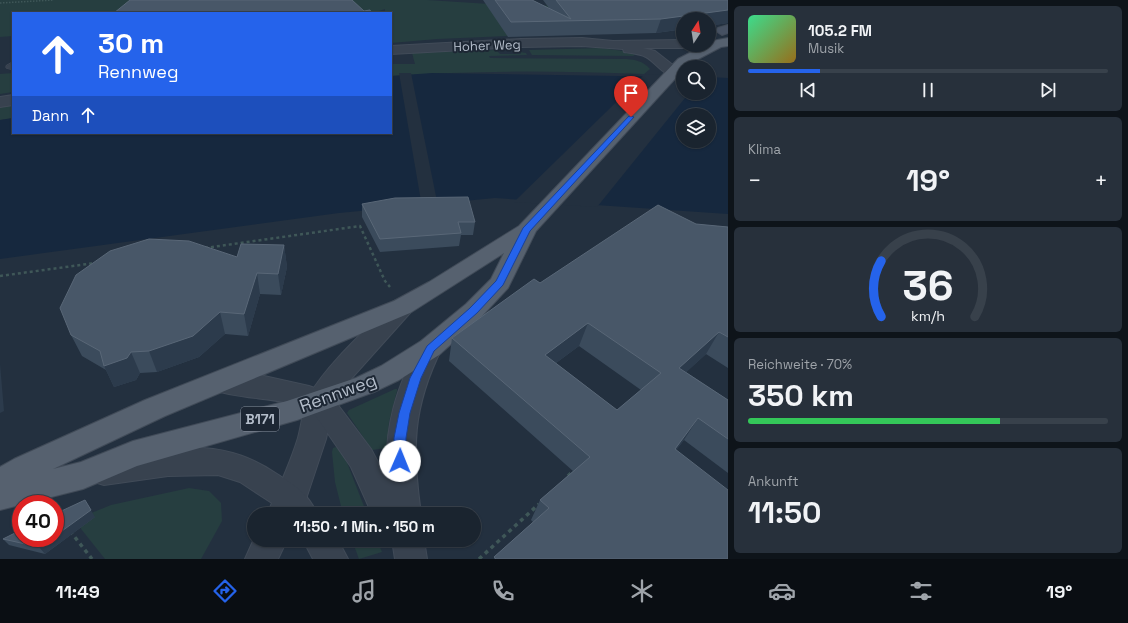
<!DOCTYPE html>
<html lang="de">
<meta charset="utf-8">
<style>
:root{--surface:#1a242f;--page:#27303b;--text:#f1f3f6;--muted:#9fa4aa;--line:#38414b;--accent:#2563eb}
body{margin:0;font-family:"Space Grotesk",sans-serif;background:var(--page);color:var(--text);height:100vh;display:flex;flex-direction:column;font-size:15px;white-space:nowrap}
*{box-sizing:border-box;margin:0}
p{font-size:13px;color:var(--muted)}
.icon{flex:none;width:22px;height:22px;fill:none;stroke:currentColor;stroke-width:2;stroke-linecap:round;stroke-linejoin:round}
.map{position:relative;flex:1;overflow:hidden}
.panel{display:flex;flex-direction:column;gap:6px;padding:6px;background:#0e141a;width:400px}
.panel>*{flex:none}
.hud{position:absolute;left:12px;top:12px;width:380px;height:122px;border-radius:0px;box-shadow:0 1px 3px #0004,0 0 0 1px var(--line);background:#2563eb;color:#fff;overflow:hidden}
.needle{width:26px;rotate:12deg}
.controls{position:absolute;left:676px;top:12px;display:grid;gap:8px}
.controls a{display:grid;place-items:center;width:40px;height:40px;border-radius:50%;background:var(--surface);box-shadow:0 1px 3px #0004,0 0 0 1px var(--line);font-size:20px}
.speed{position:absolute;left:12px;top:495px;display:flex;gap:8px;font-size:20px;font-weight:700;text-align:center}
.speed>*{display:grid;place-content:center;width:52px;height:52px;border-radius:50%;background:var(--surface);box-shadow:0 1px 3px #0004,0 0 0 1px var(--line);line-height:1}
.speed .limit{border:6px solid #d22;background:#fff;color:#111}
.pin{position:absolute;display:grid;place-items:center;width:34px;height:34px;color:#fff;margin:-41px -17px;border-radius:50% 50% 50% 0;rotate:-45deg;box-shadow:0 0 4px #0007}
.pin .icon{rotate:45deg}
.me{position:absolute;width:44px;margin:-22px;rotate:1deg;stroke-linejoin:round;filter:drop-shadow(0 0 3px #0008)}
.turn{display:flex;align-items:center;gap:14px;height:84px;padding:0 20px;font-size:18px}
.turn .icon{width:52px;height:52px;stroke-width:2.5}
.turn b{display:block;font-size:28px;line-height:34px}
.then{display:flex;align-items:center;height:38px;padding:0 20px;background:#0003;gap:8px;font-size:15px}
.big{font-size:30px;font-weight:600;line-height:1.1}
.panel .tile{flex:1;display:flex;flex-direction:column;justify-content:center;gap:6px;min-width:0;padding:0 14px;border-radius:6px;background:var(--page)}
.panel .dial{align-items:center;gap:0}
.dial svg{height:104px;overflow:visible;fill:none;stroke:var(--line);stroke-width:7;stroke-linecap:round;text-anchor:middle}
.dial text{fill:var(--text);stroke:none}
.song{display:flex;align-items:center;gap:12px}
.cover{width:48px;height:48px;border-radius:6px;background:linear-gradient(135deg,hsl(150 70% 55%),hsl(40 70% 35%))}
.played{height:4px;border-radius:2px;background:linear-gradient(90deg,var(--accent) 20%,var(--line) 20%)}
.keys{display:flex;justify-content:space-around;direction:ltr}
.heat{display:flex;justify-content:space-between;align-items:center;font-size:22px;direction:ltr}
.charge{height:6px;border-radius:3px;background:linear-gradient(90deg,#34c759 70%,var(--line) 0)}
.trip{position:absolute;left:247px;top:507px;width:234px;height:40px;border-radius:20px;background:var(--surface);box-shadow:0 1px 3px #0004,0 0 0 1px var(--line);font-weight:600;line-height:40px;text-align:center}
.dock{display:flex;height:64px;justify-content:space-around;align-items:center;background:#0a0e13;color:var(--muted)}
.dock .icon{width:28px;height:28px}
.dock .current{color:var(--accent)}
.dock b{font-size:18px;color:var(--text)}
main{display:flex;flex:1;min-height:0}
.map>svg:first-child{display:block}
.green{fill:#263e40}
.water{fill:#16283e;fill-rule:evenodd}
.pier{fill:#23303f}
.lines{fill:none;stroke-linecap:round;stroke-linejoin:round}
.service-casing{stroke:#414b58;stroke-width:1}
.minor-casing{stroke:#414b58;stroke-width:2}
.tertiary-casing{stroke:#414b58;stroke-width:2}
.secondary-casing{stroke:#414b58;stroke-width:2}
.primary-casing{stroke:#414b58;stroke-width:2}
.path-far2{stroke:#3f5758;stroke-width:1.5;stroke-dasharray:1.5 1.5;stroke-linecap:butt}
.path-far1{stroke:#3f5758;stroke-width:2.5;stroke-dasharray:3 3;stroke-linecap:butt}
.path{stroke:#3f5758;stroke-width:3.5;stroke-dasharray:4 4;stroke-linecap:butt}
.service{fill:#38424f;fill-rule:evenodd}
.minor{fill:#38424f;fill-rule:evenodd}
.tertiary{fill:#38424f;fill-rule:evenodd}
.secondary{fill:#465162;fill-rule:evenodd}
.primary{fill:#56616f;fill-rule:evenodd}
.wall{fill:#3b4b5c;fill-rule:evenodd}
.shaded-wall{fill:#2c3b4c}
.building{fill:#485768;stroke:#596777;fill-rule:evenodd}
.route{fill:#2563eb;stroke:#184099}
.labels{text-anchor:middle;stroke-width:4;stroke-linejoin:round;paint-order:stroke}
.far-street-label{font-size:13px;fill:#b4bdca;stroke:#1d2734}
.shield{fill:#1d2734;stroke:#87909d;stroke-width:1}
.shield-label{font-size:14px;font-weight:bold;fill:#b4bdca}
.near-street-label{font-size:18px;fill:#b4bdca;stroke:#1d2734}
</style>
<main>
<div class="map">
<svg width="728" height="559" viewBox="0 0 728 559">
<rect width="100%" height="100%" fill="#23303f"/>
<g class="green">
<path d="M0,0H136L115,13H13V36L0,37Z"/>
<path d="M348,0H427L505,5L686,7L508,36L437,39L391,43V13H385V9L373,13H350Z"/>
<path d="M601,48L638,53L633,56L532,55L529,50Z"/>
<path d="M496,50L500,54H521L520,52L526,53L527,55L489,56L490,58L627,59C636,60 643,61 650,69L644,74C560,71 476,70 391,76V64H415L412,53Z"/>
<path d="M13,73V92L0,94V74Z"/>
<path d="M13,105V118L0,120V106Z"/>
<path d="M395,389H397V391L389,422L387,448L372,450L347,413L349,410Z"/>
<path d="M336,447L341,452L346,460L367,514H343L335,482L332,452L333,448Z"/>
<path d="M189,488L209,491L221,503L222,521L201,559H105L74,520L111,505Z"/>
<path d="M352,540H377L382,552L359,559Z"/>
</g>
<path class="water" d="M432,73L683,77V93H709V77L728,78V214L495,198L339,213L0,259V120L13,118V133H391V76ZM683,115H709V141H683Z"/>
<g class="pier">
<path d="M399,73H411L438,206L422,207Z"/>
<path d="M645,74L683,75V93H689L597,207L514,202Z"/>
</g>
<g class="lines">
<g class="service-casing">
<path id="service" d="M13,62V70L6,68V66Z"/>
</g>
<g class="minor-casing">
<g id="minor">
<path d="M402,299L410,301L414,307L410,313L350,380L333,404L326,439L306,499L299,514H267C278,490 289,466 297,441C302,426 302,408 310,394C330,361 367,329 394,301Z"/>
<path d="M254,539V540H287L278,559H245Z"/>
</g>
</g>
<g class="tertiary-casing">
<g id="tertiary">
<path d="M582,38L613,41L683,40V45H689L683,48H643L655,51L678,69L680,72L678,75C664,78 657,63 646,57C640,54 631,53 624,52L623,49L582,46L521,47L391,54V46L521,39Z"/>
<path d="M13,95V105L0,107V97Z"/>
<path d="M430,339L439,341L442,348C412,408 412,449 421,514H372L351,467L311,409C278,397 242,400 210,389L206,382L210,375L219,372L264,376L309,386L329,393L371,449L387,479C384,426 396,388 421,341Z"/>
<path d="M203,448C231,450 253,458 277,474C295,486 308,493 317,514H283L272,503L240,482L218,475L168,476L104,485L94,482L89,472L94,462C127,450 167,448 203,448Z"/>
<path d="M303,540H338L348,559H313Z"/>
<path d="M392,540H424L427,559H395Z"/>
</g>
</g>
<g class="secondary-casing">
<path id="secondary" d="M728,25V33L722,35L716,31L718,28Z"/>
</g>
<g class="primary-casing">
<path id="primary" d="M728,38V46L721,47L683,67V70L536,231L508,288L482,316L439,355L399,380L374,392L297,420L137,466L83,489L0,510V467L14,459L145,400L394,301L429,282L519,226L678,59L705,45H709L712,41ZM504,253L491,279L466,304L421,341L381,366L356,378L287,401L133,441L81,462L53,469L165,416L410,313Z"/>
</g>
<path class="path-far2" d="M0,3L54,0"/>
<g class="path-far1">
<path d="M205,248L360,226L385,281L390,287"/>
<path d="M0,276L95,263"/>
</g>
<g class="path">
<path d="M568,476L573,471"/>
<path d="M70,531L92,559"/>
<path d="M479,559L539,504"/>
</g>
<use href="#service" class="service"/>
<use href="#minor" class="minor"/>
<use href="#tertiary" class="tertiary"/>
<use href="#secondary" class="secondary"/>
<use href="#primary" class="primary"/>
</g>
<g class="wall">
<path d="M483,0H532L549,8L543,0H728V23L656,33L508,37Z"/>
<path d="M362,204L475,222L473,235H461L459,246L380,252L362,217Z"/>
<path d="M696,224L728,227V368L706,354L686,372L728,400V473L684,440L676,450L728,559H494V557L533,522L531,520L540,500L573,471L449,361L452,338L540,283ZM579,346L641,390L617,410L556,363Z"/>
<path d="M284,245L287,267L281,295L260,294L248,336L225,334L199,357L157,372L140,373L136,380L114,387L106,370L82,356L71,335L237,257Z"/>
<path d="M95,517L45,554L9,545L3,539Z"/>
</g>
<g class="shaded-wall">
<path d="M728,10V23L709,26V19H683V29L656,33L661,19Z"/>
<path d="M284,245L287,267L281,295L278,274Z"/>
<path d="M257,273L260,294L248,336L244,314Z"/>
<path d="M220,312L225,334L199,357L157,372L149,351Z"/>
<path d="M588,323L579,346L537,377L545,355Z"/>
<path d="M719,332L706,354L667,390L679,368Z"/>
<path d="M131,352L140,373L136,380L114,387L104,366Z"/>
<path d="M0,364L4,411L0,413Z"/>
<path d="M698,418L684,440L661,470L675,449Z"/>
<path d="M85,500L95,517L45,554L39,547L52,538H55V536Z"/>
</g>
<g class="building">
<path d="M130,0H352L364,11L370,10L372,13H114Z"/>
<path d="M495,0H532L571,19L556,0H728V10L661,19L511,22Z"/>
<path d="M468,197L475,222H458L461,233L380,239L362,204L395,198Z"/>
<path d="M658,205L696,224L728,227V337L719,332L679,368L728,400V439L698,418L675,449L728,490V559H496L494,557L549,508L540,500L590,457L452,338L534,279L540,283ZM588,323L661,373L617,410L545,355Z"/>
<path d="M149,239L189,241L237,257L241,244L284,245L278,274L257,273L244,314L220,312L193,336L149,351L131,352L127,358L104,366L100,351L71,335L60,308L76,275L110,251Z"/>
<path d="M85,500L91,510L55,536V514Z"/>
<path d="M21,530V538H52L39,547L3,539Z"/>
</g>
<path class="route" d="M629,116L634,117L530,231L503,285L477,313L434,351L421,378L410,413L406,438V461L404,465L400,466L395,465L394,461V438L399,413L410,378L427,346L470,308L496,281L523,228Z"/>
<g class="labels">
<g class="far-street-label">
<text transform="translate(487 45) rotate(-2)" y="5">Hoher Weg</text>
</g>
<rect class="shield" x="241" y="407" width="38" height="24" rx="3"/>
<g class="shield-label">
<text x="260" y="424">B171</text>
</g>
<g class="near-street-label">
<text transform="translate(338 393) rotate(-20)" y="6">Rennweg</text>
</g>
</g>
</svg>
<div class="controls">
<a><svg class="needle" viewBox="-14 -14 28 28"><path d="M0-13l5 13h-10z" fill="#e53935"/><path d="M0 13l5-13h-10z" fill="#9fa4aa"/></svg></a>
<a><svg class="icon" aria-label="search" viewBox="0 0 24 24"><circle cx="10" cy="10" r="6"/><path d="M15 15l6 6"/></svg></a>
<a><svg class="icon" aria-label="layers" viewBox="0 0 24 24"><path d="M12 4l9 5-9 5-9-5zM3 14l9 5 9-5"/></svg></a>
</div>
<div class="speed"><div class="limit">40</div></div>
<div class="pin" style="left:631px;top:117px;background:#d93025"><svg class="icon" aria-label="arrive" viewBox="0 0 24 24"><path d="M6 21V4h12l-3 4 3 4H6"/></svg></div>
<svg class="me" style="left:400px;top:461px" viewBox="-20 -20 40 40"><circle r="19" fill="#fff"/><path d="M0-13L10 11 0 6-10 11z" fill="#2563eb"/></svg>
<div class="trip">11:50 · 1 Min. · 150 m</div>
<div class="hud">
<div class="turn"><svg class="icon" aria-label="ahead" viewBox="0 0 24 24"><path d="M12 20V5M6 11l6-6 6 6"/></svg><div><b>30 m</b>Rennweg</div></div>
<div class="then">Dann<svg class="icon" aria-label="ahead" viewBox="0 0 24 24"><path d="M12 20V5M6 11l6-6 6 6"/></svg></div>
</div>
</div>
<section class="panel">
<div class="tile">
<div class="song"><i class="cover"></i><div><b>105.2 FM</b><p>Musik</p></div></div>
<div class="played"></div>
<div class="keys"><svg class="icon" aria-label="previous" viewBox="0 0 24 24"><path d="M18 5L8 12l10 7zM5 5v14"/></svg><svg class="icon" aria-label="pause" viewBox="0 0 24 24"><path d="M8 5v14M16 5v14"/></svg><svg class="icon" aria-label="next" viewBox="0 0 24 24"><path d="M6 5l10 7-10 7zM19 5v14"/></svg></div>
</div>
<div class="tile"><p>Klima</p>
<div class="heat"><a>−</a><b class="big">19°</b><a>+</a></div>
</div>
<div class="tile dial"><svg viewBox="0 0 100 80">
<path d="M14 69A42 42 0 1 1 86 69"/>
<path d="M14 69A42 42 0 0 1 14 26" stroke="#2563eb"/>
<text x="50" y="56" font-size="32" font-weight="700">36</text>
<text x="50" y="72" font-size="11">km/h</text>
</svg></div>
<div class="tile"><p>Reichweite · 70%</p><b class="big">350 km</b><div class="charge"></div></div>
<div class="tile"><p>Ankunft</p><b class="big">11:50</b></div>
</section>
</main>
<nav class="dock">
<b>11:49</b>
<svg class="icon current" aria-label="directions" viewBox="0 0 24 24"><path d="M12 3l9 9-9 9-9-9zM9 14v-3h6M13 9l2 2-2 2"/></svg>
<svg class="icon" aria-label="music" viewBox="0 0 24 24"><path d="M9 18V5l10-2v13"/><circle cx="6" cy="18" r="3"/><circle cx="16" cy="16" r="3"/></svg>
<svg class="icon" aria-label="phone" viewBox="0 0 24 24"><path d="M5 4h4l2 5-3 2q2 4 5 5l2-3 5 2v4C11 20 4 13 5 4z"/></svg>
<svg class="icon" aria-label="climate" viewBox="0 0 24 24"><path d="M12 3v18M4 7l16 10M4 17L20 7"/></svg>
<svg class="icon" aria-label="car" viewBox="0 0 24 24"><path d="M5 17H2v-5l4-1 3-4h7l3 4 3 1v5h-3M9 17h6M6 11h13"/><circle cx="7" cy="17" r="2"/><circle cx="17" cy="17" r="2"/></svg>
<svg class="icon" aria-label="filters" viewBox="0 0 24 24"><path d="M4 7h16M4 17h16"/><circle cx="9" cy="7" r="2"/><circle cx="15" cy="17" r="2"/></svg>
<b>19°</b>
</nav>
